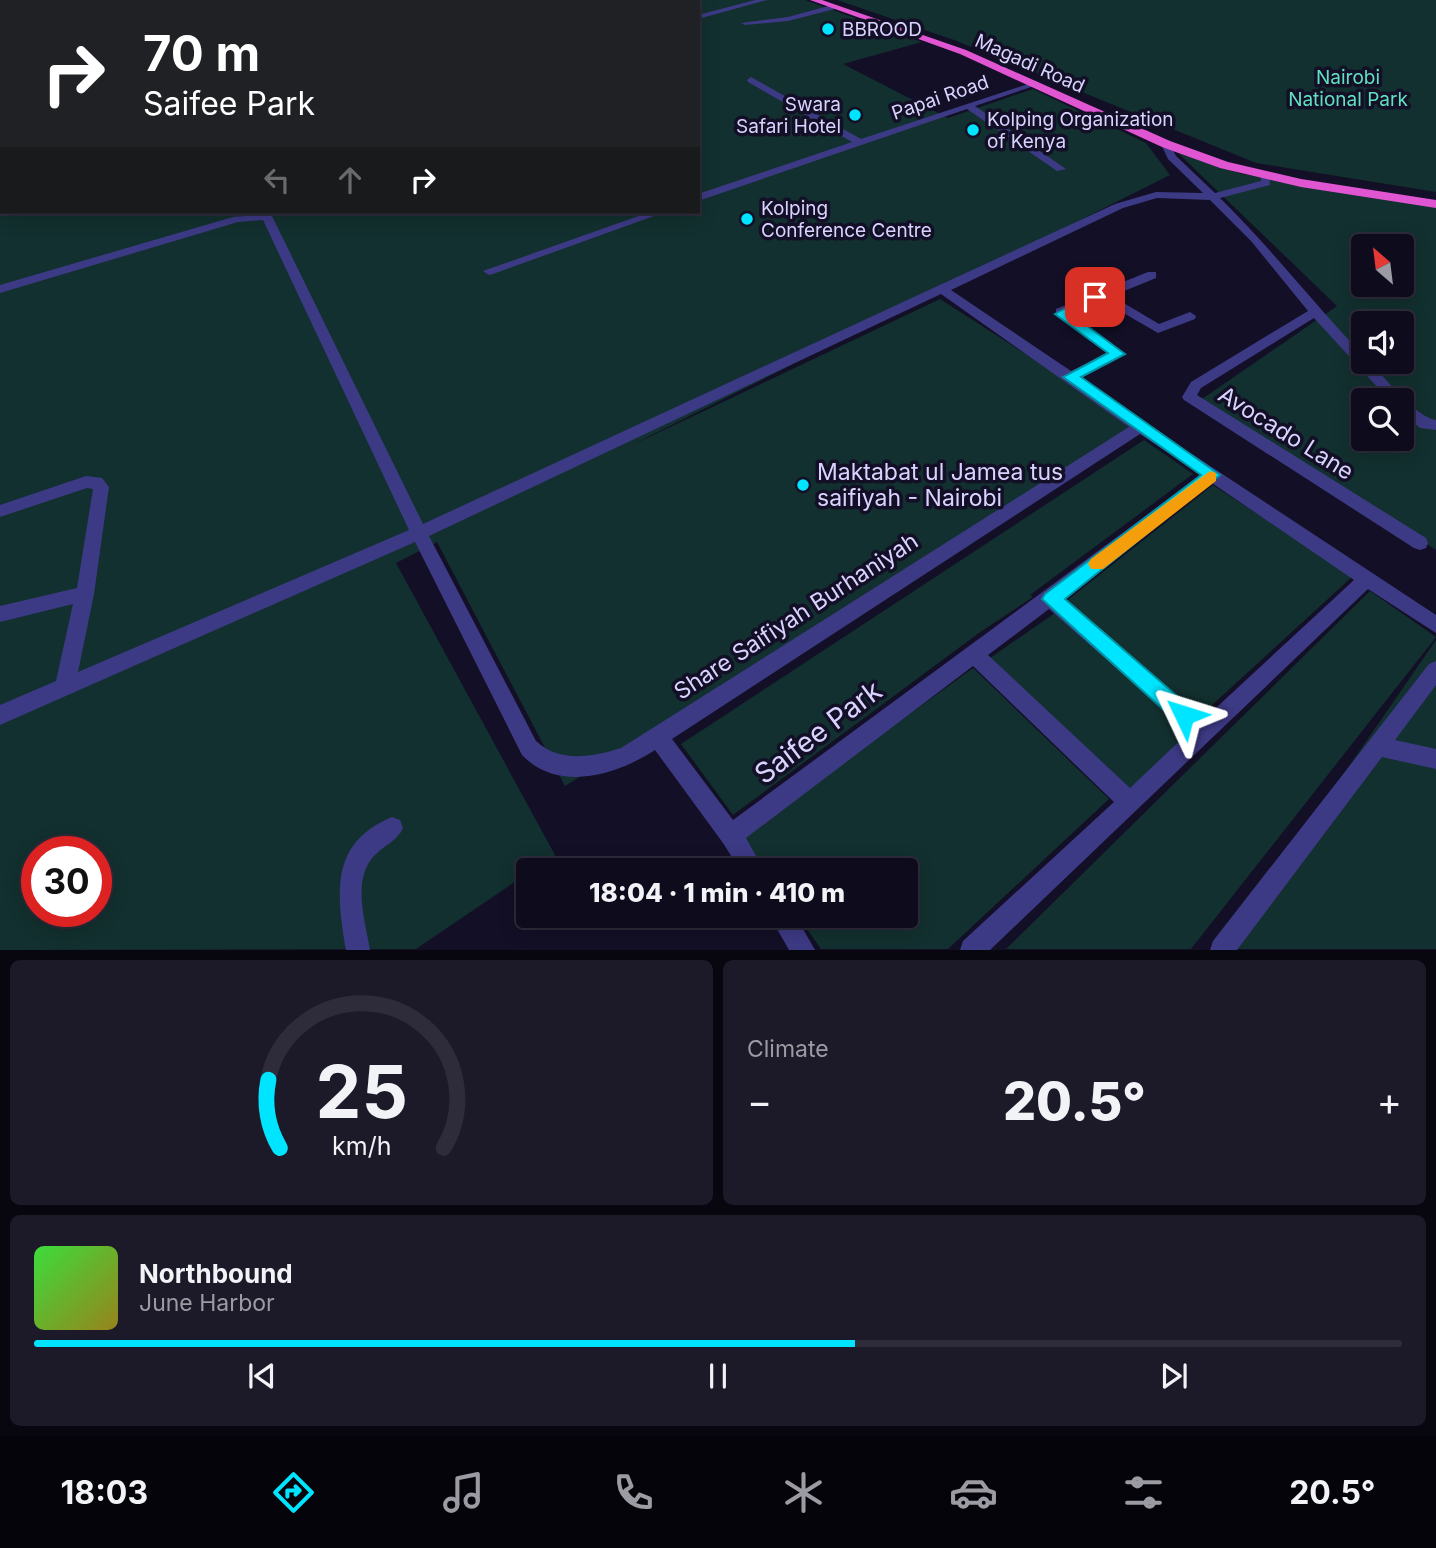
<!DOCTYPE html>
<meta charset="utf-8">
<style>
:root{--surface:#0e0b1c;--page:#1c1929;--text:#f1f3f6;--muted:#9b9ba3;--line:#2e2b3b;--accent:#00e5ff}
body{margin:0;font-family:Inter,sans-serif;background:var(--page);color:var(--text);height:100vh;display:flex;flex-direction:column;font-size:26px;white-space:nowrap}
*{box-sizing:border-box;margin:0}
p{font-size:23px;color:var(--muted)}
.icon{flex:none;width:38px;height:38px;fill:none;stroke:currentColor;stroke-width:2;stroke-linecap:round;stroke-linejoin:round}
.map{position:relative;height:950px;overflow:hidden}
.details{display:flex;flex-direction:column;gap:10px;padding:10px;background:#08060f;flex:1}
.details>*{flex:none}
.guide{position:absolute;left:0px;top:0px;width:700px;height:214px;box-shadow:0 4px 18px #0003,0 0 0 2px var(--line);background:#202124;color:#fff;overflow:hidden}
.needle{width:46px;rotate:332deg}
.buttons{position:absolute;left:1351px;top:234px;display:grid;gap:14px}
.buttons a{display:grid;place-items:center;width:63px;height:63px;border-radius:7px;background:var(--surface);box-shadow:0 4px 18px #0003,0 0 0 2px var(--line);font-size:35px}
.speed{position:absolute;left:21px;top:836px;display:flex;gap:14px;font-size:35px;font-weight:700;text-align:center}
.speed>*{display:grid;place-content:center;width:91px;height:91px;border-radius:50%;background:var(--surface);box-shadow:0 4px 18px #0003,0 0 0 2px var(--line);line-height:1}
.speed .limit{border:10px solid #d22;background:#fff;color:#111}
.pin{position:absolute;display:grid;place-items:center;width:60px;height:60px;color:#fff;margin:-30px;border-radius:14px;box-shadow:0 4px 10px #0006}
.me{position:absolute;width:77px;margin:-38px;rotate:311deg;stroke-linejoin:round;filter:drop-shadow(0 0 5px #0008)}
.turn{display:flex;align-items:center;gap:24px;height:147px;padding:0 28px;font-size:32px}
.turn .icon{width:91px;height:91px;stroke-width:2.5}
.turn b{display:block;font-size:49px;line-height:60px}
.lanes{display:flex;align-items:center;height:66px;padding:0 28px;background:#0003;justify-content:center;gap:35px;direction:ltr}
.lanes .off{opacity:.35}
.big{font-size:52px;font-weight:800;line-height:1.1}
.details .tile{flex:1;display:flex;flex-direction:column;justify-content:center;gap:10px;min-width:0;padding:0 24px;border-radius:10px;background:var(--page)}
.details .dial{align-items:center;gap:0}
.dial svg{height:182px;overflow:visible;fill:none;stroke:var(--line);stroke-width:7;stroke-linecap:round;text-anchor:middle}
.dial text{fill:var(--text);stroke:none}
.song{display:flex;align-items:center;gap:21px}
.cover{width:84px;height:84px;border-radius:10px;background:linear-gradient(135deg,hsl(120 70% 55%),hsl(50 70% 35%))}
.played{height:7px;border-radius:4px;background:linear-gradient(90deg,var(--accent) 60%,var(--line) 60%)}
.keys{display:flex;justify-content:space-around;direction:ltr}
.heat{display:flex;justify-content:space-between;align-items:center;font-size:38px;direction:ltr}
.details .tiles{flex:1;display:grid;gap:10px;grid-template-columns:1fr 1fr}
.tile:last-child{grid-column:span 2}
.trip{position:absolute;left:516px;top:858px;width:402px;height:70px;border-radius:7px;background:var(--surface);box-shadow:0 4px 18px #0003,0 0 0 2px var(--line);font-weight:800;line-height:70px;text-align:center}
.tab-bar{display:flex;height:112px;justify-content:space-around;align-items:center;background:#06040b;color:var(--muted)}
.tab-bar .icon{width:49px;height:49px}
.tab-bar .active{color:var(--accent)}
.tab-bar b{font-size:32px;color:var(--text)}
.map>svg:first-child{display:block}
.green{fill:#12302f;fill-rule:evenodd}
.lines{fill:none;stroke-linecap:round;stroke-linejoin:round}
.minor{fill:#3d3a85;fill-rule:evenodd}
.trunk{fill:#e055d1;fill-rule:evenodd}
.route{fill:#00e5ff;stroke:#0095a6;stroke-width:2}
.slow{fill:#f59e0b}
.poi-dot{fill:#00e5ff;stroke:#130f26;stroke-width:2.5}
.labels{text-anchor:middle;stroke-width:7;stroke-linejoin:round;paint-order:stroke}
.far-poi-label{font-size:19px;fill:#d9d4ff;stroke:#130f26;text-anchor:start}
.far-street-label{font-size:19px;fill:#d9d4ff;stroke:#130f26}
.far-park-label{font-size:19px;fill:#5fe0c0;stroke:#130f26}
.street-label{font-size:23px;fill:#d9d4ff;stroke:#130f26}
.poi-label{font-size:23px;fill:#d9d4ff;stroke:#130f26;text-anchor:start}
.near-street-label{font-size:28px;fill:#d9d4ff;stroke:#130f26}
</style>
<div class="map">
<svg width="1436" height="950" viewBox="0 0 1436 950">
<rect width="100%" height="100%" fill="#130f26"/>
<g class="green">
<path d="M180,0H805L922,42L843,64L948,118L1033,89L1146,143L1170,175L628,447L940,299L1140,427L565,786L437,542L396,563L555,855L534,870H528V873L416,949L0,950V32L2,212H698V2H170ZM37,852H96V912H37Z"/>
<path d="M837,0H1436V192L1256,163L954,40Z"/>
<path d="M1177,152L1242,174L1436,207V550L1202,399L1337,306ZM1363,247H1402V285H1363ZM1363,324H1402V362H1363ZM1363,401H1402V439H1363Z"/>
<path d="M1144,440L1193,474L1030,595L1033,597L979,633L733,815L681,744Z"/>
<path d="M1213,485L1353,576L1199,717L1064,603Z"/>
<path d="M1370,591L1436,637L1191,949H1006Z"/>
<path d="M1055,613L1194,732L1128,796L987,660Z"/>
<path d="M1436,640V949H1223Z"/>
<path d="M973,668L1109,799L948,949H821L797,915H906V870H765L742,836Z"/>
</g>
<g class="lines">
<g class="minor">
<path d="M6,0H19L4,2Z"/>
<path d="M153,0H168L151,2Z"/>
<path d="M265,0H273L274,2H267Z"/>
<path d="M755,0H767L698,19V15Z"/>
<path d="M832,5L835,9L788,21L745,25L741,23L788,17Z"/>
<rect x="0" y="27" width="2" height="4"/>
<path d="M751,77L861,139L1037,81V85L975,106L1066,169L1057,171L967,109L698,201V194L852,142L748,82L747,80Z"/>
<path d="M1166,141L1169,142L1176,156L1215,193L1261,181V174H1269L1270,185L1220,198C1271,248 1314,304 1363,355V362H1370C1384,377 1417,418 1436,420V430L1420,428L1402,412V401H1390L1314,318L1201,388L1197,395L1426,538L1428,543L1426,548L1420,550L1414,548L1184,400L1182,397L1191,382L1308,311L1251,241L1210,200L1157,198L1123,208L951,290L1071,371L1108,353L1056,315V309L1148,272H1156V278L1112,296L1159,324L1190,312L1196,316L1195,319L1158,333L1101,300L1070,313L1125,354L1080,378L1145,423L1436,615V633L1368,589L990,950H960L963,941L1114,802L973,666L746,838L764,870H740L723,843L655,750C617,775 558,793 522,755L415,542L0,725V705L56,681L73,604L0,622V606L77,588L93,489L87,488L0,517V505L86,476L102,478L109,487L94,594L78,672L409,530L263,220L238,222L0,293V285L233,217L271,214L423,524L1115,204L1156,192L1203,193L1168,159L1161,144ZM941,294L1129,427L621,748C593,757 559,763 536,741L429,536ZM1140,434L1201,475L733,820L672,739ZM1212,483L1354,580L1204,719L1063,598ZM1049,609L1189,732L1130,788L988,655Z"/>
<path d="M650,212H665L493,274L489,275L483,271Z"/>
<path d="M1436,661V685L1395,740L1436,749V769L1382,757L1237,950H1210L1213,941L1429,664Z"/>
<path d="M392,817L400,820L403,828C398,840 385,845 376,854C351,877 365,920 370,950H346C337,894 329,843 392,817Z"/>
<path d="M769,915H795L815,950H789Z"/>
</g>
<path class="trunk" d="M810,0H822L966,50L1170,141L1228,162L1301,179L1436,200V208L1301,187L1220,168L1162,147L960,54Z"/>
</g>
<path class="route" d="M1091,294L1102,297L1071,314L1125,354L1081,377L1220,475L1065,599L1191,708L1194,715L1191,722L1184,724L1177,722L1042,599L1045,594L1201,475L1063,377L1108,353L1055,314Z"/>
<path class="slow" d="M1210,471L1216,473V481L1103,569H1091L1088,564L1091,559Z"/>
<g class="poi-dot">
<circle cx="828" cy="29" r="7"/>
<circle cx="855" cy="115" r="7"/>
<circle cx="973" cy="130" r="7"/>
<circle cx="747" cy="219" r="7"/>
<circle cx="803" cy="485" r="7"/>
</g>
<g class="labels">
<g class="far-poi-label">
<text x="842" y="36">BBROOD</text>
<text x="841" y="111" text-anchor="end">Swara<tspan x="841" dy="22">Safari Hotel</tspan></text>
<text x="987" y="126">Kolping Organization<tspan x="987" dy="22">of Kenya</tspan></text>
<text x="761" y="215">Kolping<tspan x="761" dy="22">Conference Centre</tspan></text>
</g>
<g class="far-street-label">
<text transform="translate(1030 63) rotate(24)" y="7">Magadi Road</text>
<text transform="translate(940 97) rotate(-19)" y="7">Papai Road</text>
</g>
<g class="far-park-label">
<text x="1348" y="84">Nairobi<tspan x="1348" dy="22">National Park</tspan></text>
</g>
<g class="street-label">
<text transform="translate(1286 433) rotate(32)" y="8">Avocado Lane</text>
<text transform="translate(796 616) rotate(-33)" y="8">Share Saifiyah Burhaniyah</text>
</g>
<g class="poi-label">
<text x="817" y="480">Maktabat ul Jamea tus<tspan x="817" dy="26">saifiyah - Nairobi</tspan></text>
</g>
<g class="near-street-label">
<text transform="translate(818 732) rotate(-37)" y="10">Saifee Park</text>
</g>
</g>
</svg>
<div class="buttons">
<a><svg class="needle" viewBox="-14 -14 28 28"><path d="M0-13l5 13h-10z" fill="#e53935"/><path d="M0 13l5-13h-10z" fill="#9b9ba3"/></svg></a>
<a><svg class="icon" aria-label="sound" viewBox="0 0 24 24"><path d="M4 9h4l5-4v14l-5-4H4zM17 9q2 3 0 6"/></svg></a>
<a><svg class="icon" aria-label="search" viewBox="0 0 24 24"><circle cx="10" cy="10" r="6"/><path d="M15 15l6 6"/></svg></a>
</div>
<div class="speed"><div class="limit">30</div></div>
<div class="pin" style="left:1095px;top:297px;background:#d93025"><svg class="icon" aria-label="arrive" viewBox="0 0 24 24"><path d="M6 21V4h12l-3 4 3 4H6"/></svg></div>
<svg class="me" style="left:1184px;top:715px" viewBox="-20 -20 40 40"><path d="M0-17L14 15 0 8-14 15z" fill="#00e5ff" stroke="#fff" stroke-width="4"/></svg>
<div class="trip">18:04 · 1 min · 410 m</div>
<div class="guide">
<div class="turn"><svg class="icon" aria-label="right" viewBox="0 0 24 24"><path d="M7 20v-9h11M14 6l5 5-5 5"/></svg><div><b>70 m</b>Saifee Park</div></div>
<div class="lanes"><svg class="icon off" aria-label="left" viewBox="0 0 24 24"><path d="M17 20v-9H6M10 6l-5 5 5 5"/></svg><svg class="icon off" aria-label="ahead" viewBox="0 0 24 24"><path d="M12 20V5M6 11l6-6 6 6"/></svg><svg class="icon" aria-label="right" viewBox="0 0 24 24"><path d="M7 20v-9h11M14 6l5 5-5 5"/></svg></div>
</div>
</div>
<section class="details">
<div class="tiles">
<div class="tile dial"><svg viewBox="0 0 100 80">
<path d="M14 69A42 42 0 1 1 86 69"/>
<path d="M14 69A42 42 0 0 1 9 39" stroke="#00e5ff"/>
<text x="50" y="56" font-size="32" font-weight="700">25</text>
<text x="50" y="72" font-size="11">km/h</text>
</svg></div>
<div class="tile"><p>Climate</p>
<div class="heat"><a>−</a><b class="big">20.5°</b><a>+</a></div>
</div>
<div class="tile">
<div class="song"><i class="cover"></i><div><b>Northbound</b><p>June Harbor</p></div></div>
<div class="played"></div>
<div class="keys"><svg class="icon" aria-label="previous" viewBox="0 0 24 24"><path d="M18 5L8 12l10 7zM5 5v14"/></svg><svg class="icon" aria-label="pause" viewBox="0 0 24 24"><path d="M8 5v14M16 5v14"/></svg><svg class="icon" aria-label="next" viewBox="0 0 24 24"><path d="M6 5l10 7-10 7zM19 5v14"/></svg></div>
</div>
</div>
</section>
<nav class="tab-bar">
<b>18:03</b>
<svg class="icon active" aria-label="directions" viewBox="0 0 24 24"><path d="M12 3l9 9-9 9-9-9zM9 14v-3h6M13 9l2 2-2 2"/></svg>
<svg class="icon" aria-label="music" viewBox="0 0 24 24"><path d="M9 18V5l10-2v13"/><circle cx="6" cy="18" r="3"/><circle cx="16" cy="16" r="3"/></svg>
<svg class="icon" aria-label="phone" viewBox="0 0 24 24"><path d="M5 4h4l2 5-3 2q2 4 5 5l2-3 5 2v4C11 20 4 13 5 4z"/></svg>
<svg class="icon" aria-label="climate" viewBox="0 0 24 24"><path d="M12 3v18M4 7l16 10M4 17L20 7"/></svg>
<svg class="icon" aria-label="car" viewBox="0 0 24 24"><path d="M5 17H2v-5l4-1 3-4h7l3 4 3 1v5h-3M9 17h6M6 11h13"/><circle cx="7" cy="17" r="2"/><circle cx="17" cy="17" r="2"/></svg>
<svg class="icon" aria-label="filters" viewBox="0 0 24 24"><path d="M4 7h16M4 17h16"/><circle cx="9" cy="7" r="2"/><circle cx="15" cy="17" r="2"/></svg>
<b>20.5°</b>
</nav>
